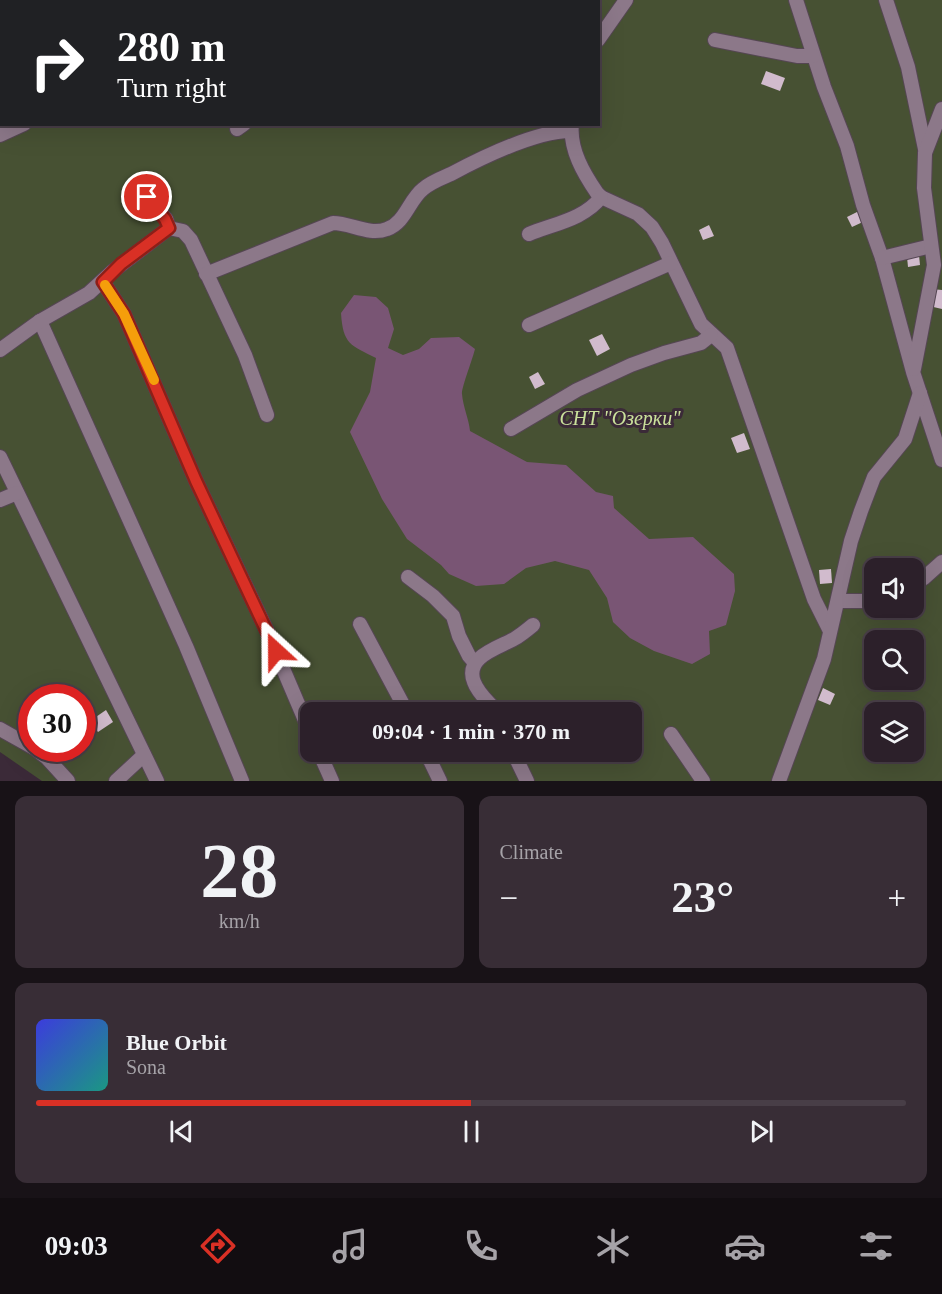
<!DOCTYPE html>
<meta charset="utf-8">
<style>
:root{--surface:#2c202a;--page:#382d36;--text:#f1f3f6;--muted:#a6a3a8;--line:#483e47;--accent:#d93025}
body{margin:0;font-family:Georgia,serif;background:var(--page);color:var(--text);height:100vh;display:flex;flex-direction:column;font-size:22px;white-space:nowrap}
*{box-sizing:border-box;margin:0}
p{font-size:20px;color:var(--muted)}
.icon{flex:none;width:33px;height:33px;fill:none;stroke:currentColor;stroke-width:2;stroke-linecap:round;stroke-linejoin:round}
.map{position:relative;height:781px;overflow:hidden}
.drawer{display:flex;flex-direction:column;gap:15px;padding:15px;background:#181217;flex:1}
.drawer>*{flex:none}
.top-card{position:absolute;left:0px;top:0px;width:600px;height:126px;box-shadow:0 6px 24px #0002,0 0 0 2px var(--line);background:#202124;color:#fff;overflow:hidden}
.fabs{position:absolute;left:864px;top:558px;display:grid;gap:12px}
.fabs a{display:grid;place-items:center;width:60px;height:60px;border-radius:12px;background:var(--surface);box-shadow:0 6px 24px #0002,0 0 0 2px var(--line);font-size:30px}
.speed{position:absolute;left:18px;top:684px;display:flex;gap:12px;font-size:30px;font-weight:700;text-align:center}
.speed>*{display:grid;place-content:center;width:78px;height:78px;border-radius:50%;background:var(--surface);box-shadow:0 6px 24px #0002,0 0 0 2px var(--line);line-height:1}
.speed .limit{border:9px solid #d22;background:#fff;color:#111}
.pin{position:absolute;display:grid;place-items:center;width:51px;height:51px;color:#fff;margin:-26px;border:3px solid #fff;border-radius:50%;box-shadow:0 2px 6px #0007}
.me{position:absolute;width:66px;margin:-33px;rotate:336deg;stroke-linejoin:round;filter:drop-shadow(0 0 4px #0008)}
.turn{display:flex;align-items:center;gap:21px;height:126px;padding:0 18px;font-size:27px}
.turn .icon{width:78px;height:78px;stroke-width:2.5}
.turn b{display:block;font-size:42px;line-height:51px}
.big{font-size:45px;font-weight:700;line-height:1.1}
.drawer .card{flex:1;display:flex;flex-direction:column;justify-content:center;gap:9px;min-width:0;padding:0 21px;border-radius:12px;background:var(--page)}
.drawer .dial{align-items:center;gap:0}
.dial b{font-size:78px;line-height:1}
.song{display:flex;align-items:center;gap:18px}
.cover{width:72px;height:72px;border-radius:9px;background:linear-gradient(135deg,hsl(240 70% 55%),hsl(170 70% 35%))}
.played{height:6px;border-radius:3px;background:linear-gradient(90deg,var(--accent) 50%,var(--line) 50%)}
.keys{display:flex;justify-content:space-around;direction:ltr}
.heat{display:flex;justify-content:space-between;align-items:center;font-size:33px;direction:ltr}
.drawer .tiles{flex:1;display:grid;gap:15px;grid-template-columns:1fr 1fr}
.card:last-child{grid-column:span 2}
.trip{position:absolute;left:300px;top:702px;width:342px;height:60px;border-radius:12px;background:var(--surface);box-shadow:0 6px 24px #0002,0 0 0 2px var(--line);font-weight:700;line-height:60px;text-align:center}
.dock{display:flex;height:96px;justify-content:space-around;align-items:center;background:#120d11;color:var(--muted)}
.dock .icon{width:42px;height:42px}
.dock .active{color:var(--accent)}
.dock b{font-size:27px;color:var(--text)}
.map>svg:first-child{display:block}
.green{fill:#475133;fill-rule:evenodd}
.water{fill:#795574}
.building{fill:#d1bbcd}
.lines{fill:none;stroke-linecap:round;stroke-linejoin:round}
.minor-casing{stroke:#554653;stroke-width:16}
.minor{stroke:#8c7889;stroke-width:14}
.route-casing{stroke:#8d1f18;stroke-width:15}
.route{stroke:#d93025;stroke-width:10}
.slow{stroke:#f59e0b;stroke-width:10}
.labels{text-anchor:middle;stroke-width:6;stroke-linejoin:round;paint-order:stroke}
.park-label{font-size:20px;font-style:italic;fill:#cae19b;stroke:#3b2a38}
</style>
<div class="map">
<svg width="942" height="781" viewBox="0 0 942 781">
<rect width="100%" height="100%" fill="#3b2a38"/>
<path class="green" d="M0,0H942V781H42L0,752ZM2,2H598V124H2ZM874,568H914V608H874ZM874,640H914V680H874ZM32,698H82V748H32ZM310,712H632V752H310ZM874,712H914V752H874Z"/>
<path class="water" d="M354,295L376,297L388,308L394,329L388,348L403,355L419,349L431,338L459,337L475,349C473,358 461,389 462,394C463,407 469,419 470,431L527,462L566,465L596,492L613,496L614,508L649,539L693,537L734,574L735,591L726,625L709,631L710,654L692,664L654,651L630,638L613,622L607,598L589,570L555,561L526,568L504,584L476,586L449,574L441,565L407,539L382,499L350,432L370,392L376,358C351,345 343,345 341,313Z"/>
<g class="building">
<path d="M766,71L785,78L780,91L761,84Z"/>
<path d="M859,211L865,221L852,227L847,217Z"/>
<path d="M709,225L714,236L703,240L699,230Z"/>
<path d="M919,255L920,265L908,267L907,257Z"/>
<path d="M932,289L942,290V309L929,306Z"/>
<path d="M602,334L610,349L597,356L589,340Z"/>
<path d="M538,372L545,384L535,389L529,377Z"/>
<path d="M744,433L750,449L737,453L731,438Z"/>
<path d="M831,569L832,583L820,584L819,570Z"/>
<path d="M823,688L835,694L830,705L818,700Z"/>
<path d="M106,710L113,722L98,732L90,721Z"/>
</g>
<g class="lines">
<g class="minor-casing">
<g id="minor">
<path d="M505,0V2"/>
<path d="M796,0L824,87L847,146L863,205L882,258L913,372L942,460"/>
<path d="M886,0L908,67L925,149"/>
<path d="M102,2L105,0"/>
<path d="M238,2L240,0"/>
<path d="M463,2L466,0"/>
<path d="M598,40L626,0"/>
<path d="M715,40L797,56H813"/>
<path d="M0,54L2,56"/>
<path d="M572,124C569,149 584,174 597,193L601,197L638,214L652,227L662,243L701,324L727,348L814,599L830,631"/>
<path d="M237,129L244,124"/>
<path d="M0,135L24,124"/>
<path d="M143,186L149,201L166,219L169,228"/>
<path d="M169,228L183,231L191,240L245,355L267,415"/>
<path d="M529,234C553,224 585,219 601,197"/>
<path d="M882,258L931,246"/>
<path d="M206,274L333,223C351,223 369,236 387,229C405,223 409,200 423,189C431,182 442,178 451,174C483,157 535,131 571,131"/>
<path d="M103,282L124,314L196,481L267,631L310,732"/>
<path d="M40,321L186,646L242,781"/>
<path d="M529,325L671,263"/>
<path d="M0,350L40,321L89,293L113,271L169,228"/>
<path d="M914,369L934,265L924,188L925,153L942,109"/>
<path d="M511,429L577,390L631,365L664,353L701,343L711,335"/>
<path d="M0,457L157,781"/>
<path d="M0,500L17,493"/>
<path d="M408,577L433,596L453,616L459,636L469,656L475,663"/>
<path d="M914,584L924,578L942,562"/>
<path d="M839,601H863L874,599"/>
<path d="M360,624L407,712"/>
<path d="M497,712C490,703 478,694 474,682C464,657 498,648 514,639C521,635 527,630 533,625"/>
<path d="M0,729L32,747"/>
<path d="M671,734L703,781"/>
<path d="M34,748L47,758L68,781"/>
<path d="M319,752L332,781"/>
<path d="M426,752L440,781"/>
<path d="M513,752L527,781"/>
<path d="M116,781L144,755"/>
<path d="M779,781L824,659L851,541L861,511L874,477L905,439L920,393"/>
</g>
</g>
<use href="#minor" class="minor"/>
</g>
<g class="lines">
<g class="route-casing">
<path id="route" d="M147,197L165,219L169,228L121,264L103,282L124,314L196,481L276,651"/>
</g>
<use href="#route" class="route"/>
<path class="slow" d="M105,285L124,314L154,380"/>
</g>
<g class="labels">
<g class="park-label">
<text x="620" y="425">СНТ "Озерки"</text>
</g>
</g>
</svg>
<div class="fabs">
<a><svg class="icon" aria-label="sound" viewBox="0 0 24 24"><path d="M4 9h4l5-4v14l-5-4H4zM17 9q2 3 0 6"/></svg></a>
<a><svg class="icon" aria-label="search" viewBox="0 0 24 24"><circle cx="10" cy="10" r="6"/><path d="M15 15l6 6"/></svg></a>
<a><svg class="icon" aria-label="layers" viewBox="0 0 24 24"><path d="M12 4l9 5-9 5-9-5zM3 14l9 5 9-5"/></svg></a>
</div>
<div class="speed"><div class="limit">30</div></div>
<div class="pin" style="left:147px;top:197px;background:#d93025"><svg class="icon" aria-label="arrive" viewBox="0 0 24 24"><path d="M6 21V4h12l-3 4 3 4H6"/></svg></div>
<svg class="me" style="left:276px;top:651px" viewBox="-20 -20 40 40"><path d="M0-17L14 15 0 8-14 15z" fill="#d93025" stroke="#fff" stroke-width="4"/></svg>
<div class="trip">09:04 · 1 min · 370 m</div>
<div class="top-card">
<div class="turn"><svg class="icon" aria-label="right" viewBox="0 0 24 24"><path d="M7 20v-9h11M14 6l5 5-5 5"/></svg><div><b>280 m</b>Turn right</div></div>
</div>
</div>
<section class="drawer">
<div class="tiles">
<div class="card dial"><b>28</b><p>km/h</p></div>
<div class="card"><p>Climate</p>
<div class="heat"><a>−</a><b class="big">23°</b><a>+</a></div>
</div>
<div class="card">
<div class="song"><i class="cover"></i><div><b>Blue Orbit</b><p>Sona</p></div></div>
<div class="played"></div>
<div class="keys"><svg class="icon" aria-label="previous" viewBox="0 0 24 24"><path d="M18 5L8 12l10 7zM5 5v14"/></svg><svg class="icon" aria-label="pause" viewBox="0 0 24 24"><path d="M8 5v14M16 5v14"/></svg><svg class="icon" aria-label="next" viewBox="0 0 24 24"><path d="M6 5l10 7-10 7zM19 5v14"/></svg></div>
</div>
</div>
</section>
<nav class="dock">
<b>09:03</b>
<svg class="icon active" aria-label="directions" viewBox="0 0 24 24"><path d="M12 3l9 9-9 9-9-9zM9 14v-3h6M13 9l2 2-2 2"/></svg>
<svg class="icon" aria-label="music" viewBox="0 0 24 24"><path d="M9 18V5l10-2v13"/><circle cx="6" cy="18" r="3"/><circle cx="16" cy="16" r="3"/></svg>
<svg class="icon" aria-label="phone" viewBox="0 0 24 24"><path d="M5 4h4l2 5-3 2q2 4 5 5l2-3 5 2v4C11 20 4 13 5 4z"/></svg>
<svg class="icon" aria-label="climate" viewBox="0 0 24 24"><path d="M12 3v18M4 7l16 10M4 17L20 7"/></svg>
<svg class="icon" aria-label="car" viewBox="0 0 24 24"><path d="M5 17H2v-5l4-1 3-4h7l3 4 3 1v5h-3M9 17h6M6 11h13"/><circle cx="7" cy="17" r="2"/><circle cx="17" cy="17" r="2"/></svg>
<svg class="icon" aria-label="filters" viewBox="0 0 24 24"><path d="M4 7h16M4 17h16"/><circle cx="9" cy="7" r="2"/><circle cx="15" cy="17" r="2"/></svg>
</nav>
